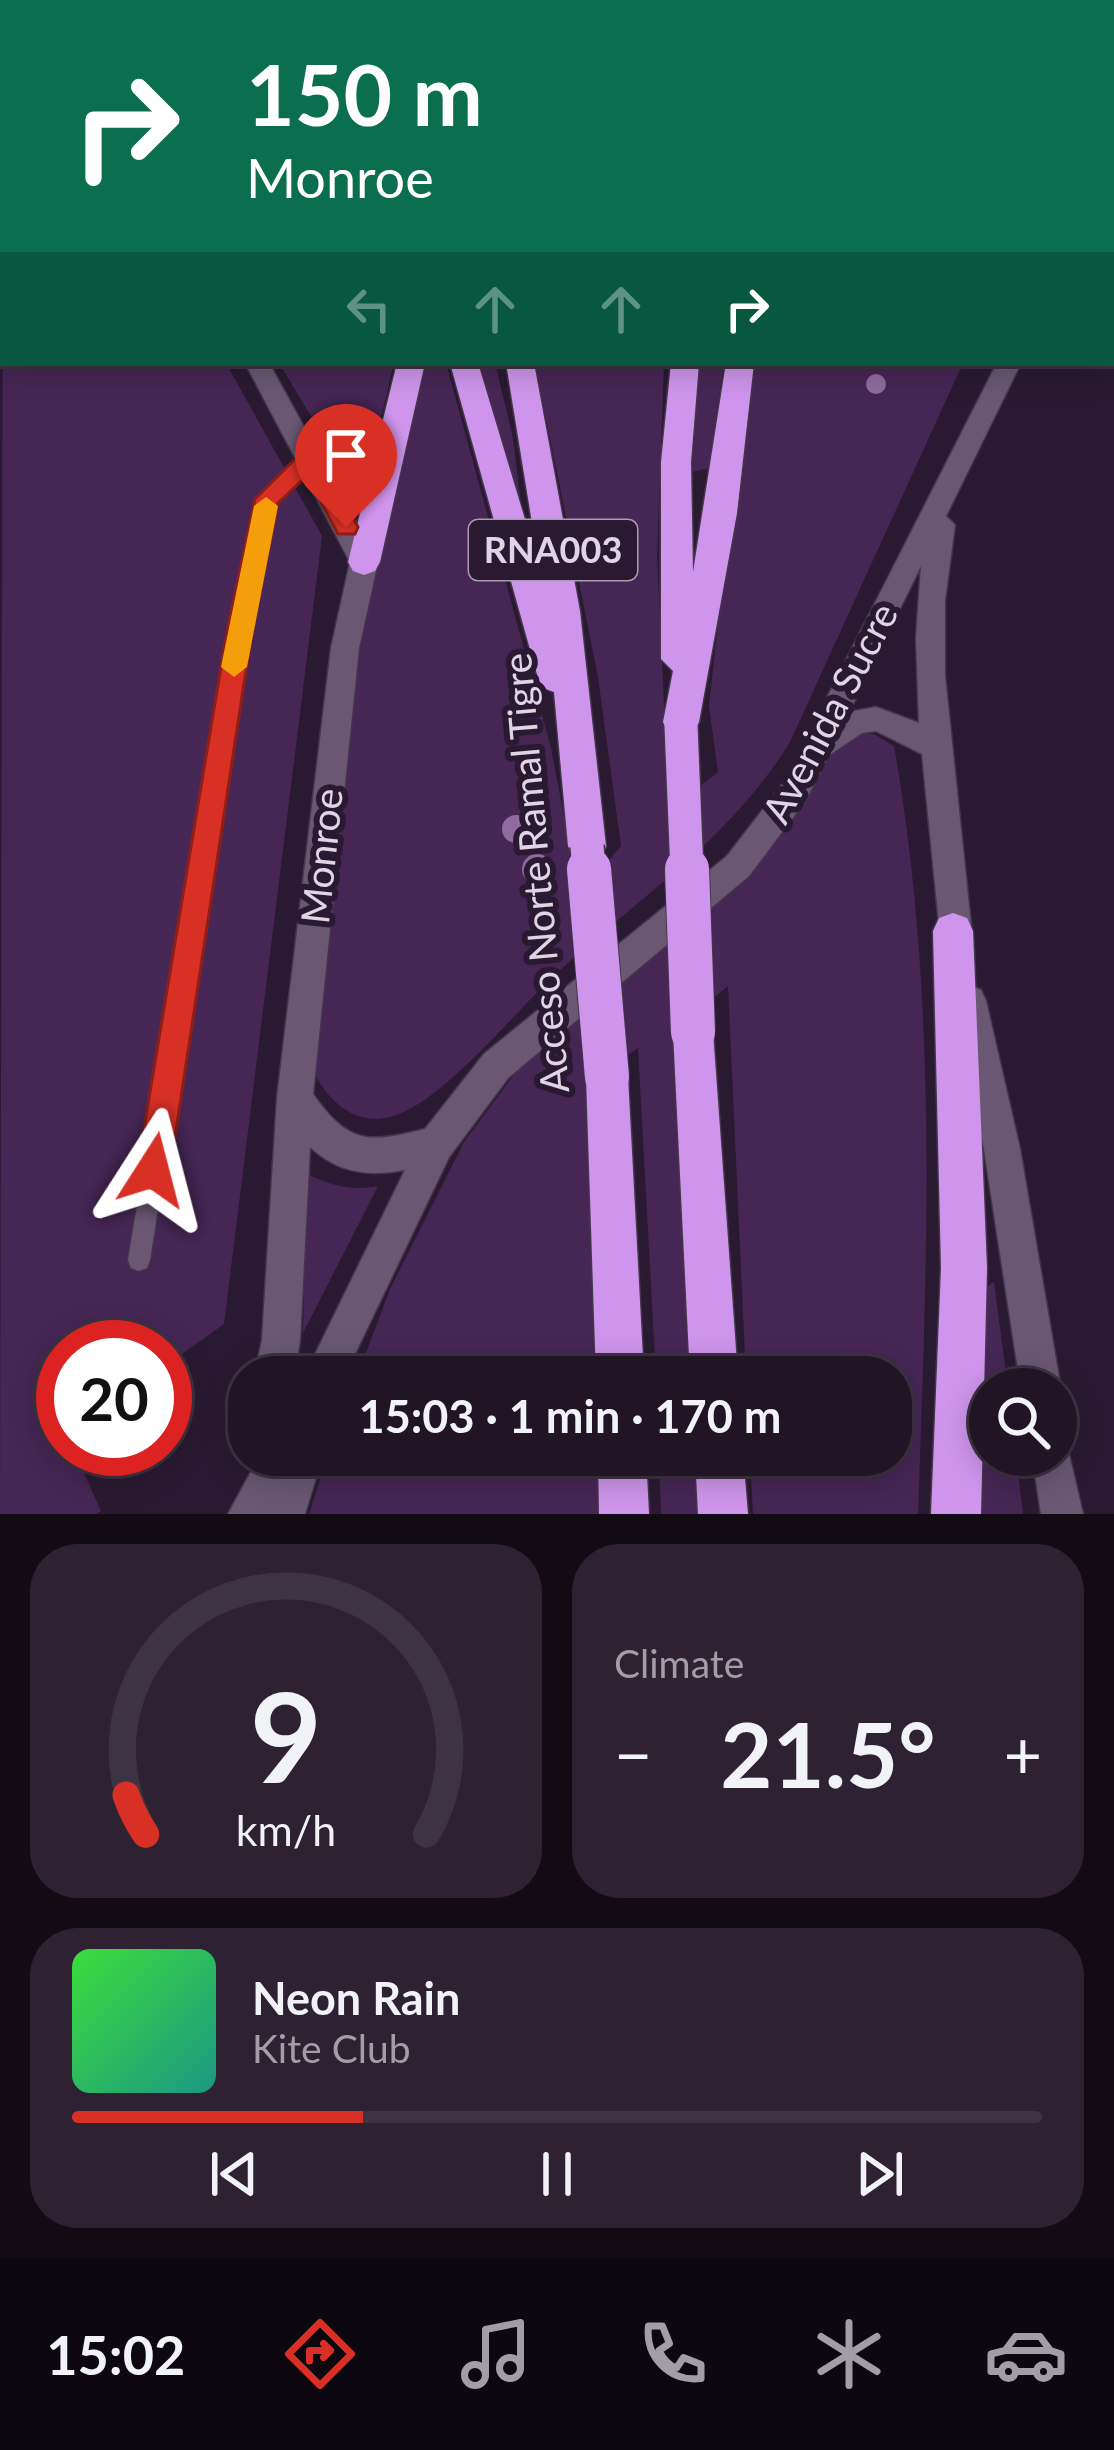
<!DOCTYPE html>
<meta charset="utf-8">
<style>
:root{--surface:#201425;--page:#2d2132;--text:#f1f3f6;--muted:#a29ea7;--line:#3d3342;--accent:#d93025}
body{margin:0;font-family:Lato,sans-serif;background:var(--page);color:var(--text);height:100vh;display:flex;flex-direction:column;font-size:45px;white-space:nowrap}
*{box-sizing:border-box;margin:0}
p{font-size:39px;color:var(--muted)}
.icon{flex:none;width:66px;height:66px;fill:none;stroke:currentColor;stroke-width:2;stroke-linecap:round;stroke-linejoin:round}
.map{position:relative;height:1514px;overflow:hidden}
.side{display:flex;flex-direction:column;gap:30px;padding:30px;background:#120b14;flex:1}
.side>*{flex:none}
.guide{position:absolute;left:0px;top:0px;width:1116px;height:366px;box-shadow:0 6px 30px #0003,0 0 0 3px var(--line);background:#0b6e4f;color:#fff;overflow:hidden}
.buttons{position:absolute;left:969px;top:1368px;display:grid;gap:24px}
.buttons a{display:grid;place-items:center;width:108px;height:108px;border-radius:50%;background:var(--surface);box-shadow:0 6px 30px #0003,0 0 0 3px var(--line);font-size:60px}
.speed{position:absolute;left:36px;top:1320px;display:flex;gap:24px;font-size:60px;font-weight:700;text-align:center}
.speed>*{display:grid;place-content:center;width:156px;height:156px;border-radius:50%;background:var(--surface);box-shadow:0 6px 30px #0003,0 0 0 3px var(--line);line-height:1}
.speed .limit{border:18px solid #d22;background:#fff;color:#111}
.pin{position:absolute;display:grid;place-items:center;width:102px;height:102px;color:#fff;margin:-123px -51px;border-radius:50% 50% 50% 0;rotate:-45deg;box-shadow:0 0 12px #0007}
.pin .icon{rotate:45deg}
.me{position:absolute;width:132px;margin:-66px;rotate:9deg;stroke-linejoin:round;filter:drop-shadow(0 0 9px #0008)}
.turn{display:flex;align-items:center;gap:42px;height:252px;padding:0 48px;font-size:54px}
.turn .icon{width:156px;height:156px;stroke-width:2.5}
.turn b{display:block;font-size:84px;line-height:102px}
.lanes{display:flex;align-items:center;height:114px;padding:0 48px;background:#0003;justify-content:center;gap:60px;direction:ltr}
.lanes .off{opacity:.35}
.big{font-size:90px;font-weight:700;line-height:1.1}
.side .card{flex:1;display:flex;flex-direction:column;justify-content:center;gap:18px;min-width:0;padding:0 42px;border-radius:48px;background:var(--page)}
.side .dial{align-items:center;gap:0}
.dial svg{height:312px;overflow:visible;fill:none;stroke:var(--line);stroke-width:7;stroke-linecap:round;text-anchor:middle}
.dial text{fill:var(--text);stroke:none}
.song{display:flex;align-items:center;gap:36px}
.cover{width:144px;height:144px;border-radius:18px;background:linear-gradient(135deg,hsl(120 70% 55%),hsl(170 70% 35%))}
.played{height:12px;border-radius:6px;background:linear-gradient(90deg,var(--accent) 30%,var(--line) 30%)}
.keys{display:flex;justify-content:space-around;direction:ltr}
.heat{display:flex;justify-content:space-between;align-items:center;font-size:66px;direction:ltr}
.side .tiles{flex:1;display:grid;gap:30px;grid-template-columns:1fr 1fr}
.card:last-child{grid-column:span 2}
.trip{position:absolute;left:228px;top:1356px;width:684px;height:120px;border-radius:48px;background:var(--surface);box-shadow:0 6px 30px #0003,0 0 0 3px var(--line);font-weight:700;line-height:120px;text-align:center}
.dock{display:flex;height:192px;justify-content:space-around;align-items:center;background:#0d080f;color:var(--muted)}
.dock .icon{width:84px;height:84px}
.dock .current{color:var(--accent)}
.dock b{font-size:54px;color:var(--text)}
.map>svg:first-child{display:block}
.green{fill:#462655}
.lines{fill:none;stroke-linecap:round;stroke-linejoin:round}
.lane-casing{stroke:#43364a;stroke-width:3}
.street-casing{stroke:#43364a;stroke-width:33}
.secondary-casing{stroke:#43364a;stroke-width:3}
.highway-casing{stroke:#43364a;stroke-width:3}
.lane{fill:#6a5873;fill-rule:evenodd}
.street{stroke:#6a5873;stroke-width:30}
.secondary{fill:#6a5873;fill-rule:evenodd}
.highway{fill:#cf95ec;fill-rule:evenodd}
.highway-bridge-far1-casing{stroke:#43364a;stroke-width:36;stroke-linecap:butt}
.highway-bridge-casing{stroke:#43364a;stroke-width:46;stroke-linecap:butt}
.highway-bridge-far1{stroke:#cf95ec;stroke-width:33}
.highway-bridge{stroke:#cf95ec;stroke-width:44}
.tree{fill:#8f6ca0}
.route{fill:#d93025;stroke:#8d1f18;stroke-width:3}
.slow{fill:#f59e0b}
.labels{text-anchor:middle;stroke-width:12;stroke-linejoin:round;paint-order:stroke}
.shield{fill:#2a1a31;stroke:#a99daf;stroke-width:3}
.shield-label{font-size:36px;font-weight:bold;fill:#e0d5e5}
.street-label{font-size:39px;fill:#e0d5e5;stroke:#2a1a31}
</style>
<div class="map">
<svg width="1114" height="1514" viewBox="0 0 1114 1514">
<rect width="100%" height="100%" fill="#2a1a31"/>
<g class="green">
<path d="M3,178V363H226L322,536L224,1324L165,1366V1347H63V1449H73L101,1511L96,1514H0Z"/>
<path d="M279,363H394L359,509L338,461Z"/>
<path d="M425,363H446L551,748L579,895L621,846L598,677L535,363H664L657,557L669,810L718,772L709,706L734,474L752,363H963L790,742C728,842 640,896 556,974C514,1012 442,1104 390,1117C352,1126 327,1099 312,1069L336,798L372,578Z"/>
<path d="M472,363H495L513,438L522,514Z"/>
<path d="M697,363H724L709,468L692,472Z"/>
<path d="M855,734H874L894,746C939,1001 927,1257 918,1514H753L750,1455H891V1377H746L728,986L677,1028L698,1377H656L638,1048L595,1078L599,1377H357L390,1289L464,1142L540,1040L758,856L826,755Z"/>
<path d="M307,1174C332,1186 351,1191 378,1186L303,1333Z"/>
<path d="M994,1282L1008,1389H990V1455H1016L1023,1514H973L978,1293Z"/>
<path d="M328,1455H601L602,1514H309Z"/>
<path d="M659,1455H702L704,1514H661Z"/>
</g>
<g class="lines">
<g class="lane-casing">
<path id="lane" d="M310,453L318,459L315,463L274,501L248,631L150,1260L147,1268L139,1271L131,1268L128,1260L232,631L259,499L305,455Z"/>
</g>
<g class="street-casing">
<path id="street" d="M0,170L3,169"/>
</g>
<g class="secondary-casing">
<g id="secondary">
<path d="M44,0H62L64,3H46Z"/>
<rect x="1113" y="305" width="1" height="17"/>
<path d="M245,363H269L378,562L359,648L313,1094C349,1145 368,1143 425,1129L484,1054L727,856L784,782L997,363H1021L946,516L955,525L945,600V676L974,954L970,965L958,970L946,965L942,954L922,754L876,731L862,733L828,756L806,800L749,876L508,1078L449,1157L344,1377H304L405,1170C368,1177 338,1173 310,1147L300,1340L294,1377H254L262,1340L277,1098L331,648L350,562ZM921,566L916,638L919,723L876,707L849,712Z"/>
<path d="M969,985L981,990L986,1001L1020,1149L1061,1389L1056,1400V1389H1021L984,1149L952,1001L957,990Z"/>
<path d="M1056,1436L1066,1441L1083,1514H1041L1032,1455H1056Z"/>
<path d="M260,1455H323L305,1514H228Z"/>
</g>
</g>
<g class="highway-casing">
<g id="highway">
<path d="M280,0H302L304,3H282Z"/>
<path d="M402,0H424L426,3H404Z"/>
<path d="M684,0H710L712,3H686Z"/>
<path d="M792,0H818L820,3H794Z"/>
<path d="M955,0H979L981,3H957Z"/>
<rect x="1113" y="89" width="1" height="14"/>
<rect x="1113" y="131" width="1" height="14"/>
<rect x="1113" y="185" width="1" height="16"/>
<rect x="1113" y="213" width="1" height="17"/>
<path d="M397,363H425L380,562L375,571L364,575L353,571L348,562Z"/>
<path d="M450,363H478L539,566L506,363H534L580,611L606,846L600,858L587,863L574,858L568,846L554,692L543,688L538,678Z"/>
<path d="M671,363H699L691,462L693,572L726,363H754L737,513L699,722L694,733L681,737L668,733L663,722L673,671L661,659V462Z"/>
<path d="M953,913L967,918L973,931L987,1268L981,1514H931L941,1268L933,931L939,918Z"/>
<path d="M693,1012L707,1018L713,1032L738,1377H690L673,1032L679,1018Z"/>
<path d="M607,1056L622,1062L628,1077L644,1377H596L586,1077L592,1062Z"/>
<path d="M598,1455H646L649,1514H599Z"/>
<path d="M695,1455H743L748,1514H698Z"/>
</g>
</g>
<use href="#lane" class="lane"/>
<use href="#street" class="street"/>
<use href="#secondary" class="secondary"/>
<use href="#highway" class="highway"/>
<g class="highway-bridge-far1-casing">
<g id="highway-bridge-far1">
<path d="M681,726L687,872"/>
<path d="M587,846L589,872"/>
</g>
</g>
<g class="highway-bridge-casing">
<g id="highway-bridge">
<path d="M589,869L607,1077"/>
<path d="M687,869L693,1032"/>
</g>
</g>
<use href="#highway-bridge-far1" class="highway-bridge-far1"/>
<use href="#highway-bridge" class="highway-bridge"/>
</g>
<g class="tree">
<circle cx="876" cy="384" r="10"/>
<circle cx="516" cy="829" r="14"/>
<circle cx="537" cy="869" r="15"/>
</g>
<path class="route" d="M310,451L318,453L358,527L355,534H338L307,476L278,503L252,631L170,1170L165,1182L153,1186L142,1182L137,1170L227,631L255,499L301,453Z"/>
<path class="slow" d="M266,497L278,506L247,667L234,677L221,667L254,506Z"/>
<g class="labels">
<rect class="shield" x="469" y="520" width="168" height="60" rx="9"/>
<g class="shield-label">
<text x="553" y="563">RNA003</text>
</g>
<g class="street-label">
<text transform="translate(830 713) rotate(-62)" y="14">Avenida Sucre</text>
<text transform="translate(322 856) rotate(-84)" y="14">Monroe</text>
<text transform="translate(536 873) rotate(-95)" y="14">Acceso Norte Ramal Tigre</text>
</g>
</g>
</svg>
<div class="buttons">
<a><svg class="icon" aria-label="search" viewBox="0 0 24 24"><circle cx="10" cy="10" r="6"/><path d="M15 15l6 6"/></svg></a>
</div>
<div class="speed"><div class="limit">20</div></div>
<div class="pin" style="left:346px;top:527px;background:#d93025"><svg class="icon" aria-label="arrive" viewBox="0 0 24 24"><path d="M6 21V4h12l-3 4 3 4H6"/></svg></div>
<svg class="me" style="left:153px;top:1170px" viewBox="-20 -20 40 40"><path d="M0-17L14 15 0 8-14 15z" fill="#d93025" stroke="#fff" stroke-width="4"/></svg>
<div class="trip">15:03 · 1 min · 170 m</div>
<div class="guide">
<div class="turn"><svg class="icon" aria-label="right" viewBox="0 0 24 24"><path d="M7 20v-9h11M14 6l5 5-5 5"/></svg><div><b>150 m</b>Monroe</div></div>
<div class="lanes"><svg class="icon off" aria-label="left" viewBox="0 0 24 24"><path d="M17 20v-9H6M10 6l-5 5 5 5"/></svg><svg class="icon off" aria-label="ahead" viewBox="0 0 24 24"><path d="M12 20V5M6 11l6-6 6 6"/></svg><svg class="icon off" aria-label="ahead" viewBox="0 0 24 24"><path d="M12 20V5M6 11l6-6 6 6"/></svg><svg class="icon" aria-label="right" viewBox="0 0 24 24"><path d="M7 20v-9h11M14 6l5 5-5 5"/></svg></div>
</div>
</div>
<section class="side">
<div class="tiles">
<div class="card dial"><svg viewBox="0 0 100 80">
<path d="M14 69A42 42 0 1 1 86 69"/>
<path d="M14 69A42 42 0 0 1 9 59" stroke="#d93025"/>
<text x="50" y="56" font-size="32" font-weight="700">9</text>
<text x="50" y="72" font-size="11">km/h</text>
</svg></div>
<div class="card"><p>Climate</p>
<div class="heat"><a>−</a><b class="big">21.5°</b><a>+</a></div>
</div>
<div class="card">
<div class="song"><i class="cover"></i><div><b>Neon Rain</b><p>Kite Club</p></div></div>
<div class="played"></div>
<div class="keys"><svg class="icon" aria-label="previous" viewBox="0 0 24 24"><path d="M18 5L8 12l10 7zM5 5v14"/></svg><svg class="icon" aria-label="pause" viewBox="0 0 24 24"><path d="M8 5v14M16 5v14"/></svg><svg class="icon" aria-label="next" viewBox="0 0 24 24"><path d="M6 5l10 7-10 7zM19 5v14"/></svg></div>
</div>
</div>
</section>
<nav class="dock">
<b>15:02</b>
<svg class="icon current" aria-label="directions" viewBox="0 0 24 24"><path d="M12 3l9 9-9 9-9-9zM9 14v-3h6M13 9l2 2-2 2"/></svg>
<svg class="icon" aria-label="music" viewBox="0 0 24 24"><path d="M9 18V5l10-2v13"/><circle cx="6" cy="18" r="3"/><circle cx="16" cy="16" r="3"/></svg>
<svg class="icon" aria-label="phone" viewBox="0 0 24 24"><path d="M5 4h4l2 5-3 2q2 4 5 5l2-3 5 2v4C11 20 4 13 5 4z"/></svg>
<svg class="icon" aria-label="climate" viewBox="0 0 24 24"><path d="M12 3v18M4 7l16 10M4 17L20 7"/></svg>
<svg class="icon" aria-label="car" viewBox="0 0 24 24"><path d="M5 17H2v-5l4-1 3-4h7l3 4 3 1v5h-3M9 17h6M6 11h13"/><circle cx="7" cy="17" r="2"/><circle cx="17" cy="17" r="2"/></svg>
</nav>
